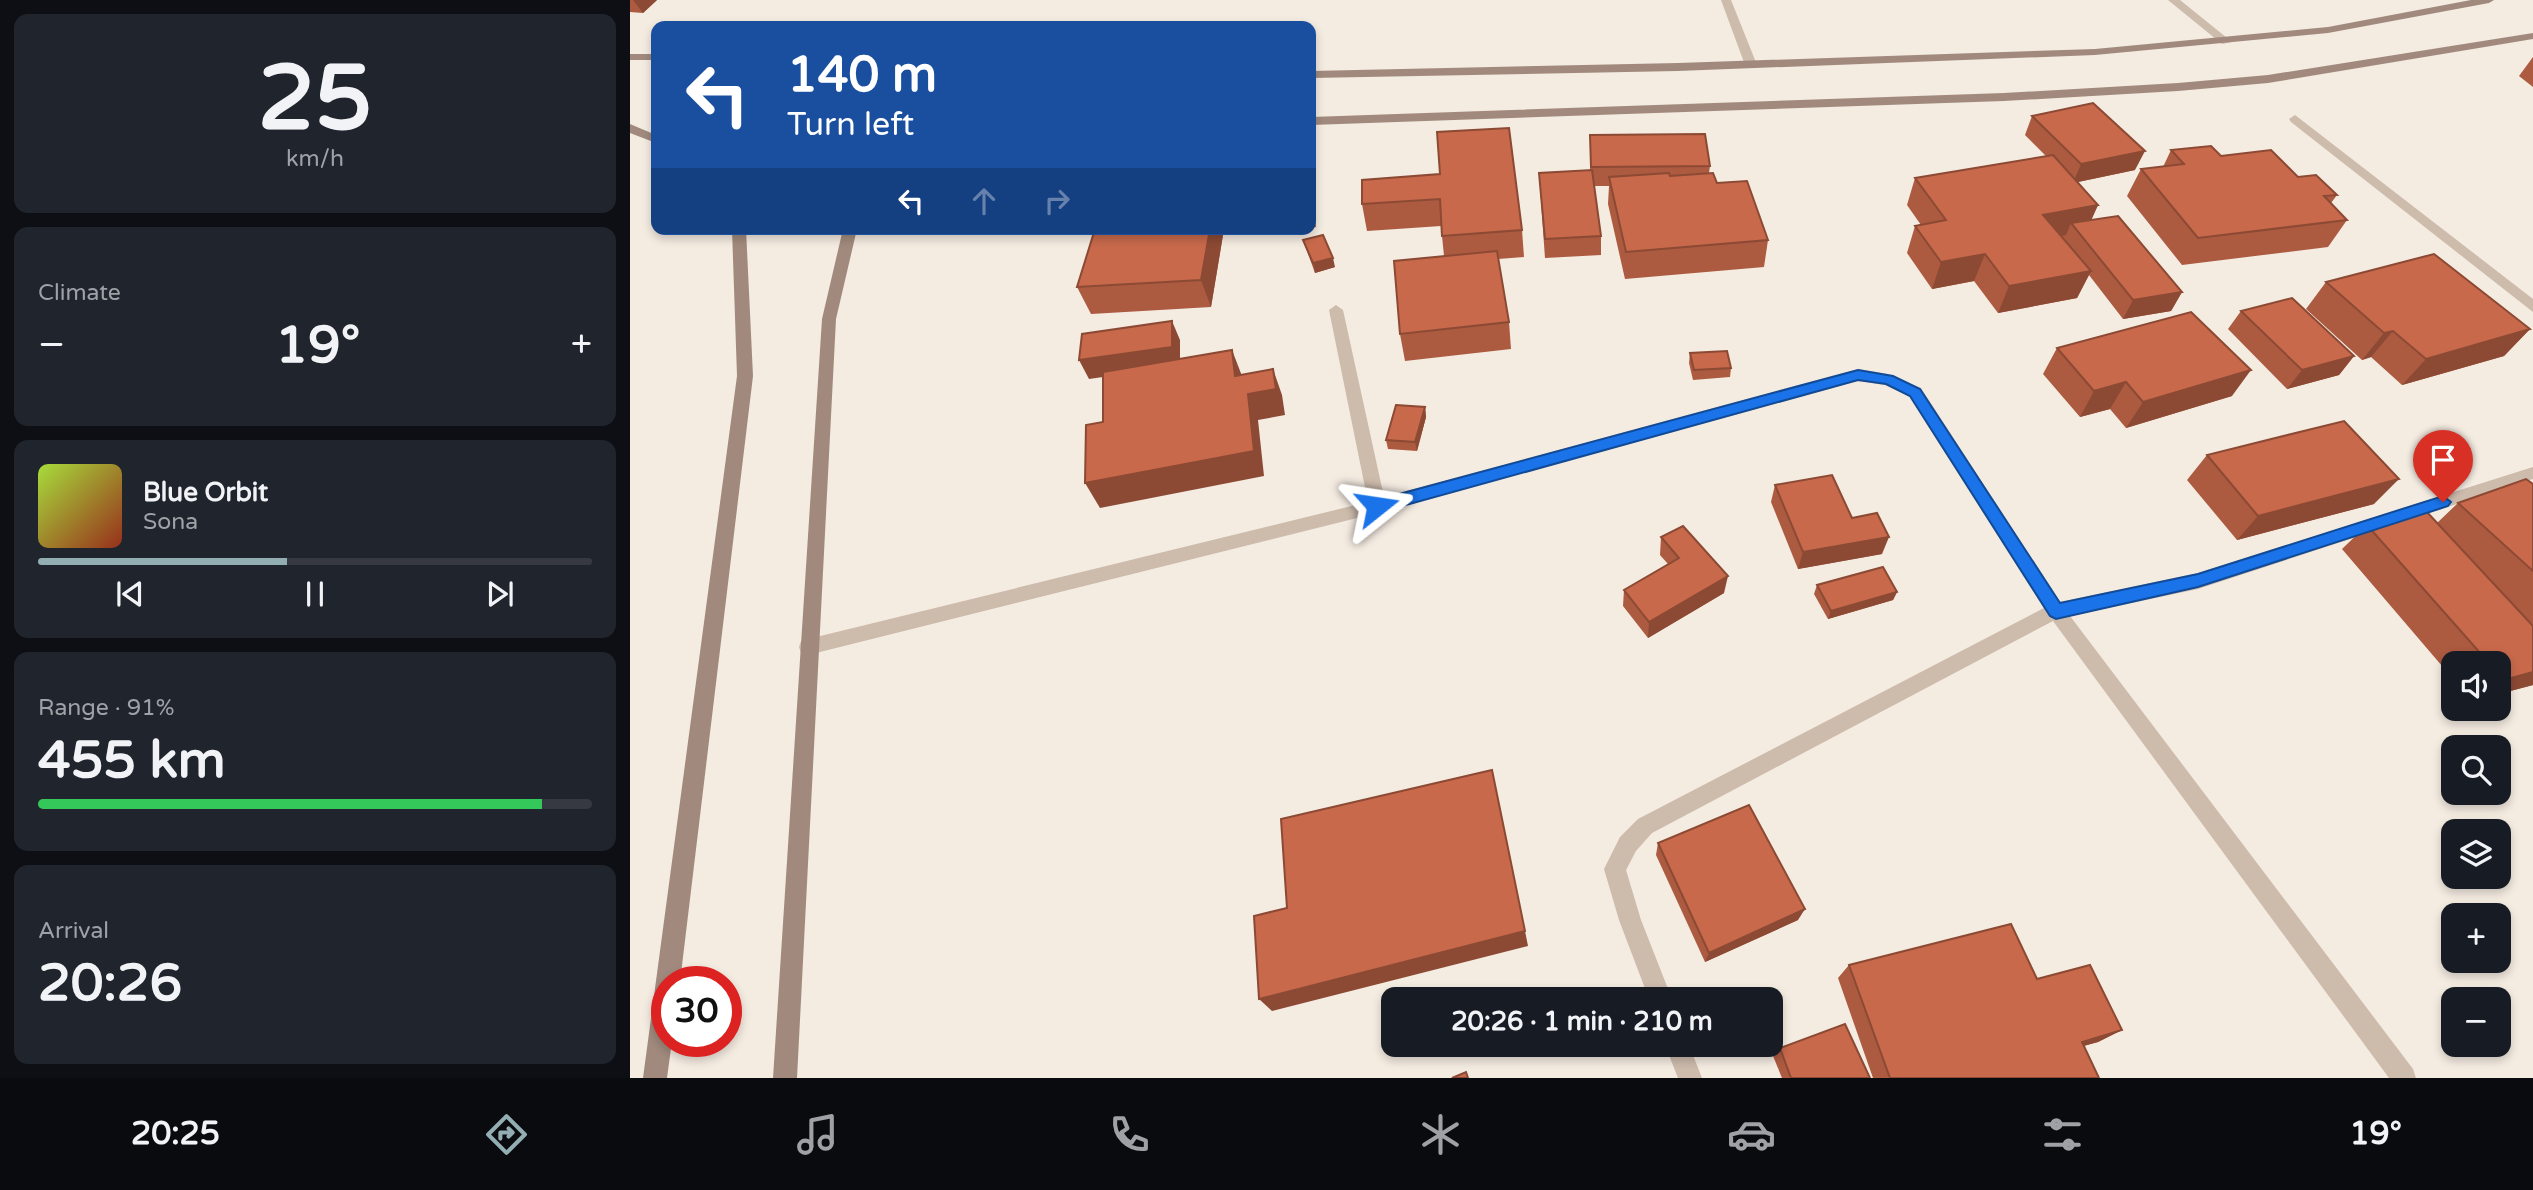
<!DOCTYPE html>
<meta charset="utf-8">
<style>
:root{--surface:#171b24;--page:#20242c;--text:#f1f3f6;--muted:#9ea1a6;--line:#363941;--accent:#92aeb2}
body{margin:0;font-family:"Varela Round",sans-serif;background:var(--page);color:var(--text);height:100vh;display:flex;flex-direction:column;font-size:26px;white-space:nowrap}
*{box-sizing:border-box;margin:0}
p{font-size:23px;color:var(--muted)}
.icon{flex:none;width:38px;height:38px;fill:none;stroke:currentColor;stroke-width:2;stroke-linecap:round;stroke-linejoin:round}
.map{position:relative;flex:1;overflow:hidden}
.drawer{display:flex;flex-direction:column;gap:14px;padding:14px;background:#0d0f14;width:630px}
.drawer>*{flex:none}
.guide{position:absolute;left:21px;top:21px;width:665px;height:214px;border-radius:14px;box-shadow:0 4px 10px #0003;background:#1a4fa0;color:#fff;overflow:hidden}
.fabs{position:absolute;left:1811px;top:651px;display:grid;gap:14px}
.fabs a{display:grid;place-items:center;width:70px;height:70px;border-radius:14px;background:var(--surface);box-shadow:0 4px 10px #0003;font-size:35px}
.speed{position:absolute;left:21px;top:966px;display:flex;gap:14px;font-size:35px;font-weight:700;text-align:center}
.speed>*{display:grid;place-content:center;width:91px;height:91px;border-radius:50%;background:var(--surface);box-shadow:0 4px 10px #0003;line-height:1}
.speed .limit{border:10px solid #d22;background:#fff;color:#111}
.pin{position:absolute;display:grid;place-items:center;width:60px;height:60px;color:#fff;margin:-72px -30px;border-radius:50% 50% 50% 0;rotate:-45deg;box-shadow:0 0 7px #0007}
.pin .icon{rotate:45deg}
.me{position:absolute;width:77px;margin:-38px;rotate:75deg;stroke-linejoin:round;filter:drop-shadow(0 0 5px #0008)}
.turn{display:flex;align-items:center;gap:24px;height:147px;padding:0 21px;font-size:32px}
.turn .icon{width:91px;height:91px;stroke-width:2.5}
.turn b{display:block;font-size:49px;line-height:60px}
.lanes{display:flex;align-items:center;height:66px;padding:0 21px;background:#0003;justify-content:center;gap:35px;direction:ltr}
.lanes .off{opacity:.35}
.big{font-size:52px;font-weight:700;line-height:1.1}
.drawer .card{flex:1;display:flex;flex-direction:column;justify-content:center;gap:10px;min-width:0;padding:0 24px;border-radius:14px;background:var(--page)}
.drawer .dial{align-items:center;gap:0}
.dial b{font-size:91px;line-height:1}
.song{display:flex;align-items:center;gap:21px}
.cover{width:84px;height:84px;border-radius:10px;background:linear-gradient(135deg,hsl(80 70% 55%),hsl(10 70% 35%))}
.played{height:7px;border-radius:4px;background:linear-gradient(90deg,var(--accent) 45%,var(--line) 45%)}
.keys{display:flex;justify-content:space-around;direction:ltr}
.heat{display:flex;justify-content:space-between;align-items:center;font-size:38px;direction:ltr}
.charge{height:10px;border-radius:5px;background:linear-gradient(90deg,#34c759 91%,var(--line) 0)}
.trip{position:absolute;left:751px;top:987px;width:402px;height:70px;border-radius:14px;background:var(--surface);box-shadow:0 4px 10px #0003;font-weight:700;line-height:70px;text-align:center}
.menu{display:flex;height:112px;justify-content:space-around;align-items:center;background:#090b0e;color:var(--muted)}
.menu .icon{width:49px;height:49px}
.menu .on{color:var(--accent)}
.menu b{font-size:32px;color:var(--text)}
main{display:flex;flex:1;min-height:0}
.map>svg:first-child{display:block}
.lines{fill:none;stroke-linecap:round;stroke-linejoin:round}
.street{fill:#cdbbac;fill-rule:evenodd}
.secondary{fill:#a18a7d;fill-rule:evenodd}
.wall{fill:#ac5a40}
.shaded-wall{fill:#8c4a34}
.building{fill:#c8694b;stroke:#8c4a34;stroke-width:2}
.route{fill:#1a73e8;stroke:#114b97;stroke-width:2}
</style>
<main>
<section class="drawer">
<div class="card dial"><b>25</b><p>km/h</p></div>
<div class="card"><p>Climate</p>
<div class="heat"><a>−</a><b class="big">19°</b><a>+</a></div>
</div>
<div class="card">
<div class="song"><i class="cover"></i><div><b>Blue Orbit</b><p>Sona</p></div></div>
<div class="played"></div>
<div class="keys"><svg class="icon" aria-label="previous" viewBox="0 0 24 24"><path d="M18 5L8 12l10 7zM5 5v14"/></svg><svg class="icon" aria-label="pause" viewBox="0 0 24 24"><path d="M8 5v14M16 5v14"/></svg><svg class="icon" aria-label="next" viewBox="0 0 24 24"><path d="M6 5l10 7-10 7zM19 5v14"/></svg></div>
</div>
<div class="card"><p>Range · 91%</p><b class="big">455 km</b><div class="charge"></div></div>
<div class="card"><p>Arrival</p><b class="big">20:26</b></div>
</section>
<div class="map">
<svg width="1903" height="1078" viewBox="0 0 1903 1078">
<rect width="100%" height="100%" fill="#f4ebe1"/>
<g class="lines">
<g class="street">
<path d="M1091,0H1101L1127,65L1125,67L1115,65Z"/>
<path d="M1538,0H1550L1602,42L1592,44Z"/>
<path d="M1665,115L1903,299V312L1661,122L1659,119Z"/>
<path d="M706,305L713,310L754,497L1228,369L1258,374L1291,388L1430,602L1568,573L1903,467V479L1568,589L1440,616L1783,1069L1786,1078H1759L1423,621L1022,833L1006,851L996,870L1011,920L1042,999H1019L989,920L974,869L990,837L1008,819L1414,608L1279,396L1255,385L1228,381L747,513L178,655L171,653L169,647L171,641L178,639L738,502L699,310Z"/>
<path d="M1035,1045H1059L1072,1078H1048Z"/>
</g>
<g class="secondary">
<path d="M1841,0H1864L1859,3L1698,33L1465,55L1048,71L681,78V71L1048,63L1465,49L1698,27Z"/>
<path d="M1903,33V39L1638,83L1548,91L1374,101L681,125V117L1374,93L1548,83L1638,75Z"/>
<rect x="0" y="54" width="26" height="6"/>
<path d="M0,124L26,135V143L0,133Z"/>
<path d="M102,229H116L123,376L50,982H37V1041H42L37,1078H13L107,376Z"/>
<path d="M213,229H227L206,319L167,1078H143L192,319Z"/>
</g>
</g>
<g class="wall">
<path d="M0,0H27L13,13L0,12Z"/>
<path d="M1903,57V87L1889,76Z"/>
<path d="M1402,116L1505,170L1448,182L1468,205L1461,220L1552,292L1541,311L1493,319L1459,275L1447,298L1368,313L1344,281L1302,289L1277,253L1285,226L1291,225L1277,205L1285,178L1416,156L1395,135Z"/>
<path d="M960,135L1080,166L1079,173L1138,240L1134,267L995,279L978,204L979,186H964L971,236V255L915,258L909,173L960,171Z"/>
<path d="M1541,150L1591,156L1668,177L1707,195L1701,203L1717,220L1698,247L1552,265L1497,196L1511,169L1533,167Z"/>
<path d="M810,174L892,230L894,257L868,259L879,322L881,349L775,361L770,334L814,256L811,226L737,231L732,204Z"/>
<path d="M594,229L581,307L461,314L447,287Z"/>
<path d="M673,240L705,267L685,273Z"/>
<path d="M1696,282L1900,329L1874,356L1772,385L1741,357L1732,360L1676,309Z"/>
<path d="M1611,311L1724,356L1709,375L1657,389L1598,329Z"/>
<path d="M1427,348L1602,396L1496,428L1480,409L1450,417L1413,374Z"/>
<path d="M1060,353L1101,368L1100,377L1063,380L1059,363Z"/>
<path d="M795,407L796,417L787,451L758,449L756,440Z"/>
<path d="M1577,455L1744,504L1607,540L1557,480Z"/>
<path d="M1903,484V625L1894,616L1903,685L1869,694V663H1824V680L1712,549L1737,525L1807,523L1828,503Z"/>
<path d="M1145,485L1222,518L1252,554L1168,569L1141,502Z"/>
<path d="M1031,537L1094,593L1018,638L993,606L994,590L1038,564L1030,555Z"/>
<path d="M1187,585L1267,592L1263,600L1198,619L1184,594Z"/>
<path d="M1028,843L1168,920L1075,962L1026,855Z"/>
<path d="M1219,965L1407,979L1492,1030L1468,1042L1454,1046L1469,1078H1243L1208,978Z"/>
<path d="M1150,1048L1240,1078H1152L1143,1056Z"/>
</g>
<g class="shaded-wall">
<path d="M3,0H27L13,13Z"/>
<path d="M1515,151L1505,170L1443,183L1451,164Z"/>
<path d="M1468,205L1456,232L1441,223L1436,235L1402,242L1413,215Z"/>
<path d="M681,217H684L686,227L681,228Z"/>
<path d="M580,229H594L581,307L571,280Z"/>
<path d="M1355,254L1344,281L1302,289L1311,262Z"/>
<path d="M703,258L705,267L685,273L683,263Z"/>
<path d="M1461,271L1447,298L1368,313L1379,286Z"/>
<path d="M1552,292L1541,311L1493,319L1503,300Z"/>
<path d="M542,321L550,340V366L459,379L449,360Z"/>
<path d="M1900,329L1874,356L1772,385L1796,359Z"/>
<path d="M1763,331L1741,357L1732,360L1754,333Z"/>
<path d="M602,350L612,376H605Z"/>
<path d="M1724,356L1709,375L1657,389L1672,370Z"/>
<path d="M643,369L652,395L655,415L628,420L634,476L470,508L455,483L618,394Z"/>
<path d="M1621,370L1602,396L1496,428L1513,402Z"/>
<path d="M1496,382L1480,409L1450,417L1464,391Z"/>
<path d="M795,407L796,417L787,451L785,442Z"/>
<path d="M1769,479L1744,504L1607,540L1628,516Z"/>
<path d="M1259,537L1252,554L1168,569L1173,552Z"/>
<path d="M1098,576L1094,593L1018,638L1019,622Z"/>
<path d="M1267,592L1263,600L1198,619L1201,611Z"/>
<path d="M1903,672V685L1869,694V684L1874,680Z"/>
<path d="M1175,909L1168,920L1075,962L1079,953Z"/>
<path d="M895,931L898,946L642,1011L629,999Z"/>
<path d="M1492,1030L1468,1042L1430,1052L1452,1042Z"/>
</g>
<g class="building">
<path d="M1463,103L1515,151L1451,164L1402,116Z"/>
<path d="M879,128L892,230L812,236L810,199L732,204V180L810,174L807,132Z"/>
<path d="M1075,134L1080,166L961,167L960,135Z"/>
<path d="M1581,146L1591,156L1641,150L1668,177L1686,175L1707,195L1694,196L1717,220L1568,238L1511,169L1554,164L1541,150Z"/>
<path d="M1423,155L1468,205L1413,215L1461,271L1379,286L1355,254L1311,262L1285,226L1316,220L1285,178Z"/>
<path d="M962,170L971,236L915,239L909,173Z"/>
<path d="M1039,173L1040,176L1083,173L1087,183L1117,181L1138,240L996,252L979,177Z"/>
<path d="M681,206L684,217H681Z"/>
<path d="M1488,216L1552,292L1503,300L1441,223Z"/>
<path d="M465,229H580L571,280L447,287Z"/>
<path d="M693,235L703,258L683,263L673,240Z"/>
<path d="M867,251L879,322L770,334L764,261Z"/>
<path d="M1804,254L1900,329L1796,359L1763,331L1754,333L1696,282Z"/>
<path d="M1662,298L1724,356L1672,370L1611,311Z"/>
<path d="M1561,312L1621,370L1513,402L1496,382L1464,391L1427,348Z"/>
<path d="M542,321V347L449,360L452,334Z"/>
<path d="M602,350L605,376L643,369L646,389L618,394L624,451L455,483L456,425L473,422V372Z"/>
<path d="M1097,351L1101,368L1064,370L1060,353Z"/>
<path d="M766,405L795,407L785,442L756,440Z"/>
<path d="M1714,421L1769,479L1628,516L1577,455Z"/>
<path d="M1202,475L1222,518L1247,513L1259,537L1173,552L1145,485Z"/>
<path d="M1896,479L1903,484V571L1828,503Z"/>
<path d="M1796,511L1903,626V672L1874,680L1869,674V663H1859L1737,525Z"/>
<path d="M1053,526L1098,576L1019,622L994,590L1049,558L1031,537Z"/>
<path d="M1253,567L1267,592L1201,611L1187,585Z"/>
<path d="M862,770L895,931L629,999L624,916L657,908L651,819Z"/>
<path d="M1119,805L1175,909L1079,953L1028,843Z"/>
<path d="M1381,924L1407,979L1460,965L1492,1030L1452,1042L1469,1078H1260L1219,965Z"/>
<path d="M1215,1024L1240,1078H1161L1150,1048Z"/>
<path d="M836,1072L838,1078H822Z"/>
</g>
<path class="route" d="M1228,370L1263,376L1290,389L1430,603L1568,574L1813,496L1821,502L1818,506L1568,587L1426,619L1420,616L1280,396L1256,384L1228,380L747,513L739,506L747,500Z"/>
</svg>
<div class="fabs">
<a><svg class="icon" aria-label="sound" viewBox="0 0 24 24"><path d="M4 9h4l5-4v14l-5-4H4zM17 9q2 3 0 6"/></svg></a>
<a><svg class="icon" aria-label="search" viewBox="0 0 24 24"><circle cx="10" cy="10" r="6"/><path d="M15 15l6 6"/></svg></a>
<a><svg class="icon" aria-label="layers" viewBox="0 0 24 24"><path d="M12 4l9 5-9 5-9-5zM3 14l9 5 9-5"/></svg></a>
<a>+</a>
<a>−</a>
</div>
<div class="speed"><div class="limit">30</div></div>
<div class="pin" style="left:1813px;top:502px;background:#d93025"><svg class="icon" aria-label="arrive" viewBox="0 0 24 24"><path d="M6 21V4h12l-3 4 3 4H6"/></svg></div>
<svg class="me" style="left:747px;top:506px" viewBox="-20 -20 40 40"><path d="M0-17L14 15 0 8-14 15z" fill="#1a73e8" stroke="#fff" stroke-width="4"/></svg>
<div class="trip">20:26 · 1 min · 210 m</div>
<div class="guide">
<div class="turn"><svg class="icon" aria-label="left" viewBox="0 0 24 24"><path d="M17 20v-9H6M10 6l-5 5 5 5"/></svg><div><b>140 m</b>Turn left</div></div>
<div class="lanes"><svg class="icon" aria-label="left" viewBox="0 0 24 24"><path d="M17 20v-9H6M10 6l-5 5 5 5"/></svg><svg class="icon off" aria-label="ahead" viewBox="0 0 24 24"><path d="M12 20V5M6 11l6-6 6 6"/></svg><svg class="icon off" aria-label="right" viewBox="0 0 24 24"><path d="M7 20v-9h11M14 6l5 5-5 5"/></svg></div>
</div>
</div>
</main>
<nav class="menu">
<b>20:25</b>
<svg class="icon on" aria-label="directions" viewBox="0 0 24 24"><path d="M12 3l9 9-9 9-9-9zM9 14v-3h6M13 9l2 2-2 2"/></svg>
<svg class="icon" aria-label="music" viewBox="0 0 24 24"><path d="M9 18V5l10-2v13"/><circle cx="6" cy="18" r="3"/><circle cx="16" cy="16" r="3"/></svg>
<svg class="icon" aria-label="phone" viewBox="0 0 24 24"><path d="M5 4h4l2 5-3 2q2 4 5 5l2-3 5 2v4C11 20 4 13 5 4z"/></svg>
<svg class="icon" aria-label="climate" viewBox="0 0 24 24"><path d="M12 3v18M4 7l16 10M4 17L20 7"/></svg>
<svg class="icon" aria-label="car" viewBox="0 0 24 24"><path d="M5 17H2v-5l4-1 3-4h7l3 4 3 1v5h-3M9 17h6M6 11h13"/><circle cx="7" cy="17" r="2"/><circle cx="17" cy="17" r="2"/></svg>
<svg class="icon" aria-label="filters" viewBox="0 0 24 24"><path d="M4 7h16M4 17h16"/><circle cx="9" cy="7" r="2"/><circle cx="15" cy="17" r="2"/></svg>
<b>19°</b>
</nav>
